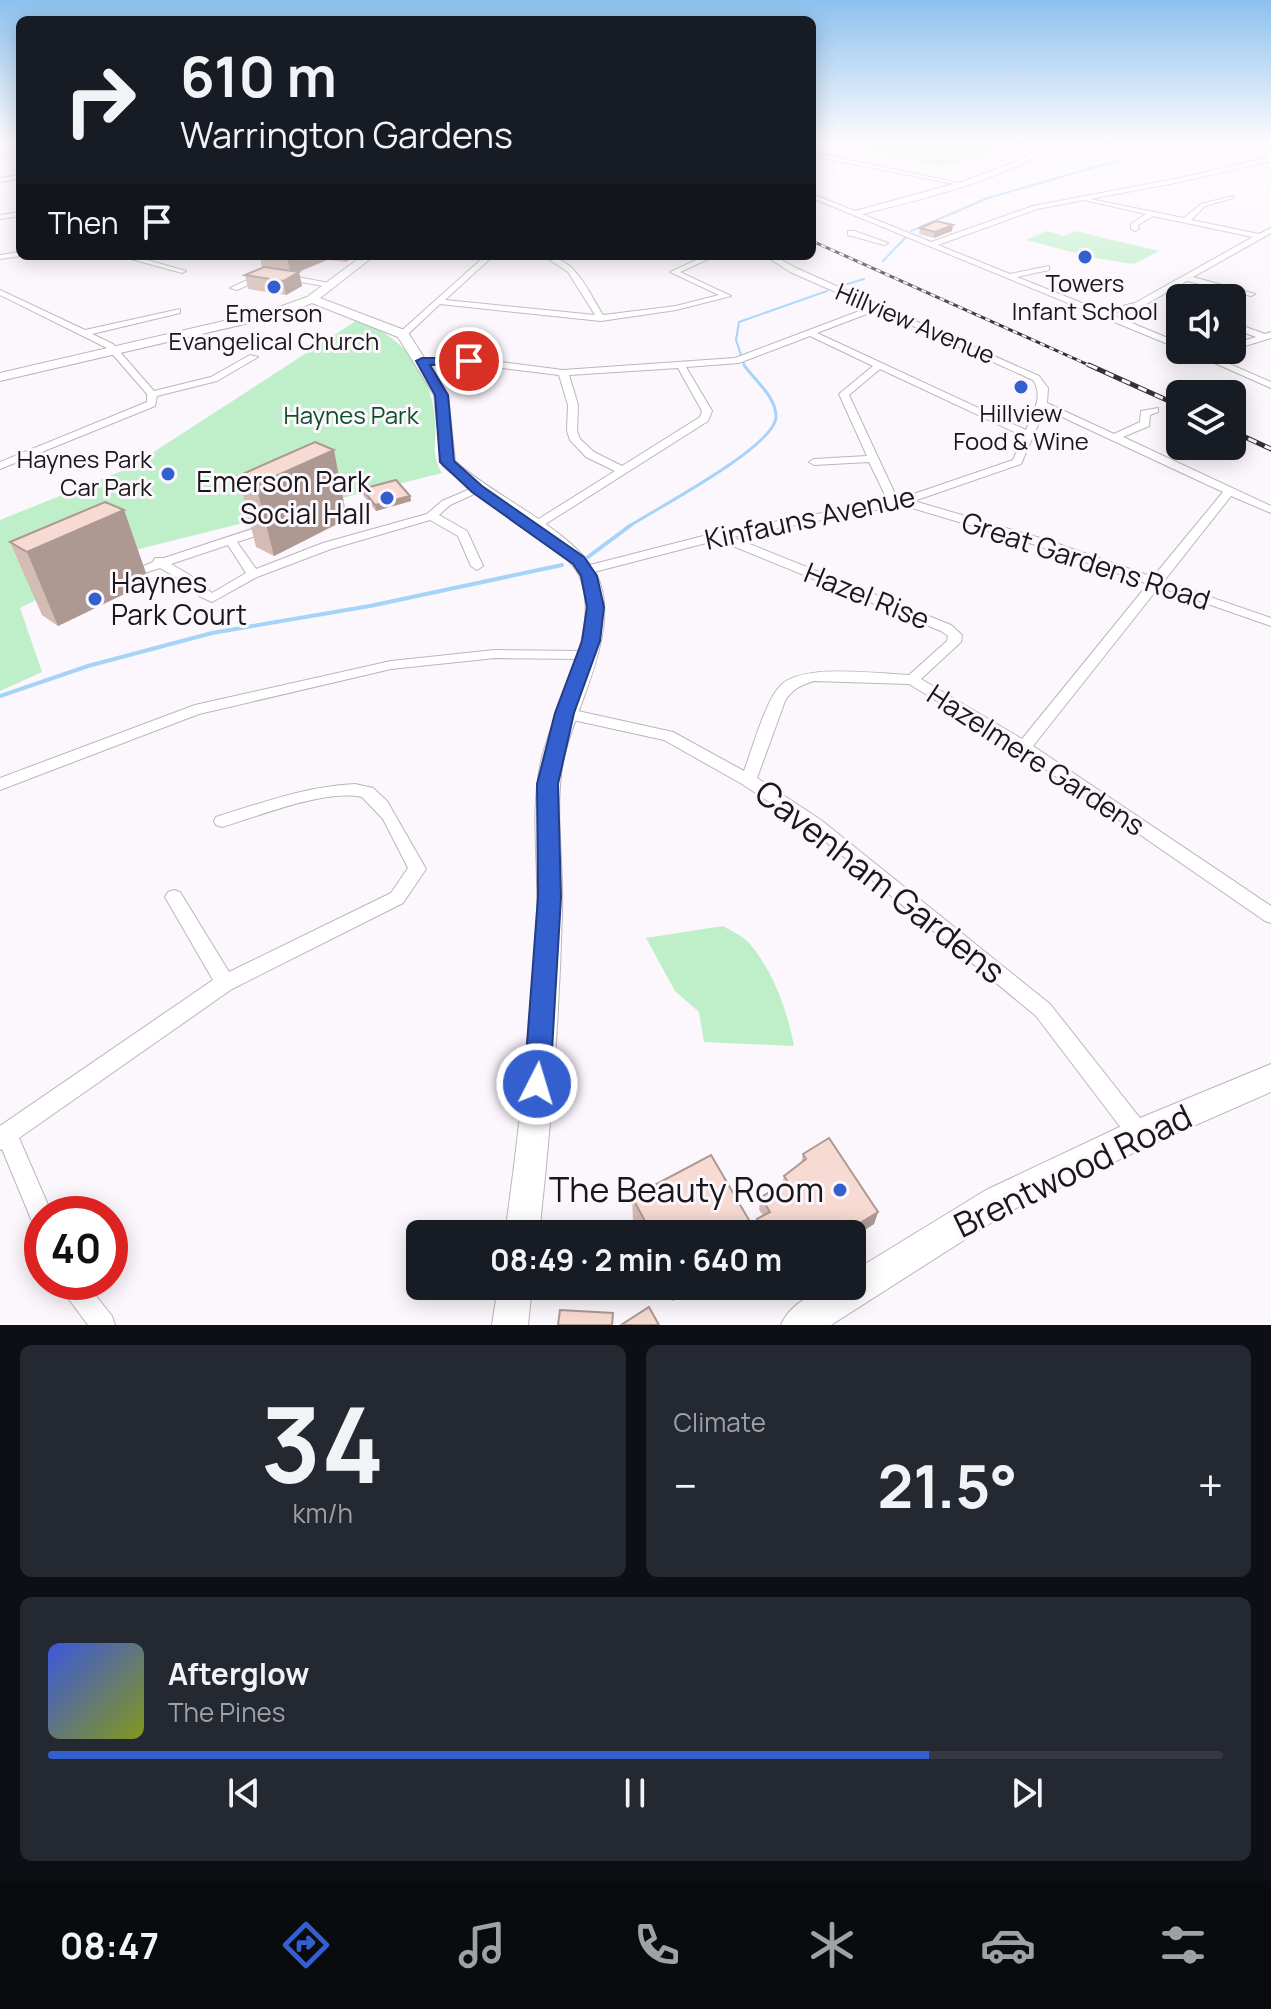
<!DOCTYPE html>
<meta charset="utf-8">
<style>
:root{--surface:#171b24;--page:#242831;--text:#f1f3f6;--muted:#9ea1a6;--line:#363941;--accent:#345fcf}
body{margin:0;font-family:Manrope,sans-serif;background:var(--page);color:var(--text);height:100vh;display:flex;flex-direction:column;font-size:30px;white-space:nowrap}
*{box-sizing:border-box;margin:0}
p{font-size:26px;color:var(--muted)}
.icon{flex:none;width:44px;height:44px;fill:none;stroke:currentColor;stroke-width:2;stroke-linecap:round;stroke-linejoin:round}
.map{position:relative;height:1325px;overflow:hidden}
.panel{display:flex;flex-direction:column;gap:20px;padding:20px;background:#0d0f14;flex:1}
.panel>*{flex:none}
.banner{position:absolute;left:16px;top:16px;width:800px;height:244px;border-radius:12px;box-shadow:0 4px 20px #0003;background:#171b24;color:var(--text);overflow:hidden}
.tools{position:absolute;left:1166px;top:284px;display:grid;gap:16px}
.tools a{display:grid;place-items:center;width:80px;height:80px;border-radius:12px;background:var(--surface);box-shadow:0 4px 20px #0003;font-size:40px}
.speed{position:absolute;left:24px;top:1196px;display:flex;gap:16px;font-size:40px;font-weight:700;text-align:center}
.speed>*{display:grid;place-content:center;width:104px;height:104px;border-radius:50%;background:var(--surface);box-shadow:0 4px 20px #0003;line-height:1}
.speed .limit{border:12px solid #d22;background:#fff;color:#111}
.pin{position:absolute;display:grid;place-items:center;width:68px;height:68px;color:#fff;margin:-34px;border:4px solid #fff;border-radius:50%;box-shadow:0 2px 8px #0007}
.me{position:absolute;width:88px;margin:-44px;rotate:5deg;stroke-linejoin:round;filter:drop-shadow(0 0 6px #0008)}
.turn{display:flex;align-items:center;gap:28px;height:168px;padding:0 32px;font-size:36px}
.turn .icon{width:104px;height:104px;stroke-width:2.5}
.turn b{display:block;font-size:56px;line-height:68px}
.then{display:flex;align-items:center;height:76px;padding:0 32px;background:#0003;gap:16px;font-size:30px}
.big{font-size:60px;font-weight:700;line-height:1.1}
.panel .tile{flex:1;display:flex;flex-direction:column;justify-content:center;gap:12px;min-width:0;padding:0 28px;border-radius:12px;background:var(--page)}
.panel .dial{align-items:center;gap:0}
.dial b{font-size:104px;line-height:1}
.song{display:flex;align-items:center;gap:24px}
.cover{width:96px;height:96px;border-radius:12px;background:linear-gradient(135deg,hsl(230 70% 55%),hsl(70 70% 35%))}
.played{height:8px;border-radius:4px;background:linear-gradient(90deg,var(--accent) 75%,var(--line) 75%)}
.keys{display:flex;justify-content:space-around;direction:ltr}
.heat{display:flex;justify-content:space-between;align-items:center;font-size:44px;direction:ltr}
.panel .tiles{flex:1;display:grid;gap:20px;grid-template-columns:1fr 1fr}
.tile:last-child{grid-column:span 2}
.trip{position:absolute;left:406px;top:1220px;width:460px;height:80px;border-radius:12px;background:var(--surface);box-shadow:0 4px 20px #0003;font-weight:700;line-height:80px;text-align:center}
.dock{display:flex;height:128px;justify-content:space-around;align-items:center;background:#090b0e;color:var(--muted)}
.dock .icon{width:56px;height:56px}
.dock .active{color:var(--accent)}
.dock b{font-size:36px;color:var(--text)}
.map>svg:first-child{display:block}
.green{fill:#beefc9}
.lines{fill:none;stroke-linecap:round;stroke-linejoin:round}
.stream-far2{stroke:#a5d4f8;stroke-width:2}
.stream-far1{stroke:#a5d4f8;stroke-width:3}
.stream{stroke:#a5d4f8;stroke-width:4}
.street-casing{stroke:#bbb5bc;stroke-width:2}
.secondary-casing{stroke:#bbb5bc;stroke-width:2}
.street{fill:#fff;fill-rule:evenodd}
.secondary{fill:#fff;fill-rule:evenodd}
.rail-far1-casing{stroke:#343134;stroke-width:3}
.rail-casing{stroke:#343134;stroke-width:5}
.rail-far1{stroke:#fcf6fd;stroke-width:2;stroke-dasharray:5;stroke-linecap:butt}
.rail{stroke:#fcf6fd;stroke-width:3;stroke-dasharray:9;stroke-linecap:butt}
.wall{fill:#d4bbb4}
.shaded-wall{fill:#ad9992}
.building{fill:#f7dad1;stroke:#ad9992;stroke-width:2}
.route{fill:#345fcf;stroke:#223e87;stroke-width:2}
.poi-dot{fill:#345fcf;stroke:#fcf6fd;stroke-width:3}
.labels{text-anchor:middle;stroke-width:6;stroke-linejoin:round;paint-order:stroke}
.far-poi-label{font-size:24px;fill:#191719;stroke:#fcf6fd}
.far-street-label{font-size:24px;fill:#191719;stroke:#fcf6fd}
.far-park-label{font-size:24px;fill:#0c5028;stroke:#fcf6fd}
.poi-label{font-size:28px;fill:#191719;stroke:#fcf6fd;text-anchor:end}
.street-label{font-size:28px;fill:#191719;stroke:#fcf6fd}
.near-street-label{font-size:34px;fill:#191719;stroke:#fcf6fd}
.near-poi-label{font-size:34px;fill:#191719;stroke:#fcf6fd;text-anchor:end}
</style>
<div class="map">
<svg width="1271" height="1325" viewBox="0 0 1271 1325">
<rect width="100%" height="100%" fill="#fcf6fd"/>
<g class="green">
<path d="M834,143H982L1001,149L942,167Z"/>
<path d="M1046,231L1064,236L1075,231L1159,251L1134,264L1095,258L1026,240Z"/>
<path d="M359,319C403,340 430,367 435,419C437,442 430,453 442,473L135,550L20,608L42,672L0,691V520L129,468Z"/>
<path d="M723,926C731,931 743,936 749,943C774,972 787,1010 794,1046L704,1042L699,1012L675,991L646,938Z"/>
</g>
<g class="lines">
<g class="stream-far2">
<path d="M1163,148L1181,143"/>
<path d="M911,231L988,198L1116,161"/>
<path d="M883,261L906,237"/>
<path d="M841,286L864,279"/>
<path d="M745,367L736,340L739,322L827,291"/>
</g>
<path class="stream-far1" d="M628,527C655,509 775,447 776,417C776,396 755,381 744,365"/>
<g class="stream">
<path d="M588,557L631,525"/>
<path d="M0,696L88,666L212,633L370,606L562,565"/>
</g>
<g class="street-casing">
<g id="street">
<path d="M1017,143L1045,147L1052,143H1059C1005,179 925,199 862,214L931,242L1033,206L1180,178L1271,157V161L1180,182L1090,199L1184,218L1201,204L1233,196V198L1205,206L1191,220L1259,234L1271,228V233L1193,277L1255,294L1251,296L1187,281L1141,307L1110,314L1180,343V349L812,198V194L855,211L954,184L812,156V152L959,183L1009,164L1040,149ZM1084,200L1146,214L1131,224V229L1135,231L1139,229L1138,225L1153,216L1253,237L1135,303L1102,311L1017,277L1049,270V266L1010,274L938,245L1037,209Z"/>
<path d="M1095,143H1107L1121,147L1097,156L1095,153L1111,147Z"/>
<path d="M20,147V151L0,157V153Z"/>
<path d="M20,175V179L0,182V178Z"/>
<path d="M20,212V216L0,219V215Z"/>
<path d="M848,231H854L888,243L884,245L848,235Z"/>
<path d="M20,252L21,256L0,259V255Z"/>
<path d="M120,256H133L186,271L182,273Z"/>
<path d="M485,256H493L445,300L595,315L568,272L544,256C575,256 589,293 603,315L676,306L719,295L670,272L705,256H715L680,272L731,296L676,310L601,321L440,304L406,336H400V332Z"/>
<path d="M766,256H775L796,268L1039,376L1048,388L1047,403L1114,434L1140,422L1141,411L1158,408V412L1150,415L1149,426L1123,437L1271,506V513L1231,496L1164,581L1271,618V626L1159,587L1033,746L1271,906V923L1265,921L1019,751L909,684L814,681C801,685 792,689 785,701L757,778L821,820L1050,1004L1147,1127L1150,1134L1147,1141L1139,1144L1131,1141L1036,1016L809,828L742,784L664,740L564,718L557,713L564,708L673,732L744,771C752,750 766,699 781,685C804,663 877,674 909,675L947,641L948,636L941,631L718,540L586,574L580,570L582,567L719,532L888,501L869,462L814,465L809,462L814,459L867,456L839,394L873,366L810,336L739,363L686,367L712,411L708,421L533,532L529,531V525L615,471L586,457L570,440L567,431L568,405L559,375L469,364H422L417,361L422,358H469L563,370L735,358L870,307L790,272ZM877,310L1033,380C1044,396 1033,413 1026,430L817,333ZM678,368L702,411L700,417L622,466L594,452L580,439L577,431L578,405L569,375ZM880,369L1023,436L1013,460L902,498L896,496L849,395ZM1045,409L1223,492L1153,577L1047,540L914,501L1021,464ZM902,505L1039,546L1148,584L1022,739L921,679L961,642L962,635L951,625L732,537Z"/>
<path d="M282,274L329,283L333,285L329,287L279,278V274Z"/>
<path d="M258,275L265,277L237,290L230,288Z"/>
<path d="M0,290L85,330L180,309V313L92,334L113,344L154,391L211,377L250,355L258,357L217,381L157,396L155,406L0,469V462L147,402V394L107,348L0,295Z"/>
<path d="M1232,322L1265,334L1271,332V338L1232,350V344L1256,337L1232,328Z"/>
<path d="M1185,350H1197L1271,382V388Z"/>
<path d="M477,486L483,489L481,491L450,505L439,515L467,531L483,566L477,570L471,566L458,536L430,520L331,549L257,577L212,602L201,597L181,580L160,568L138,575L132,571L153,562L155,558H164L261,526H269V532L237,542L256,569L323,543L427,514L442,501ZM228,545L246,573L212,593L190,575L171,564Z"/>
<path d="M495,650L586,651L593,655L586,659L495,658L391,669L199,714L0,790V778L195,705L391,661Z"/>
<path d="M355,784L373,788L387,801L426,869L403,903L232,989L19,1138L52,1214H42V1229L34,1226L2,1149L0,1150V1126L213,980L165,897L168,892L174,890L180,892L229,972L391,893L408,868L383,819L362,797C325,789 259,816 222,827L216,825L214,821L216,817C261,803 307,786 355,784Z"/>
<path d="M58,1282H85L112,1316L115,1325H88L62,1290Z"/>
</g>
</g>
<g class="secondary-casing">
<g id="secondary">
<path d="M362,256H374L320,298L407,331L448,395L455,461C493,496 573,530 596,574C624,626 574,708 563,761C554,811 564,863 562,913C559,1020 551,1127 539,1234H505C520,1128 531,1021 537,913C539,863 530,811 541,762C552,708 604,628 579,575C565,545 472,494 442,465L434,395L398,337L312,303L279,316L0,381V373L271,310L307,297Z"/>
<path d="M1271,1064V1092L1150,1145L1008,1212L831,1325H781C792,1299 826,1286 852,1286V1272L986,1190L1128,1123Z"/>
<path d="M498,1286H532L528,1325H492Z"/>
</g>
</g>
<use href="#street" class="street"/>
<use href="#secondary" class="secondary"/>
<g class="rail-far1-casing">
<path id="rail-far1" d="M812,241L1093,367"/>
</g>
<g class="rail-casing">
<g id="rail">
<path d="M1089,365L1180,406"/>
<path d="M1232,431L1271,449"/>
</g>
</g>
<use href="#rail-far1" class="rail-far1"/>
<use href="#rail" class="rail"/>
</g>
<g class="wall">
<path d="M920,228L952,231L934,238L919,234Z"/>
<path d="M260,256H354L346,262L327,260L297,272H299L302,286L286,295L248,289L245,275L262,268Z"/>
<path d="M238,476L347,519L274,556L256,547Z"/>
<path d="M362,489L410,496L411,501L376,511L363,495Z"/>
<path d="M124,510L149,582L58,626L42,615L10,542Z"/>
<path d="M803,1154L878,1212L874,1224L852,1238V1234H757L755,1231L757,1219L763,1216L759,1209L761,1197L782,1185L784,1176L801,1163Z"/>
<path d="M632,1197L749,1220L747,1234H639L633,1221Z"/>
<path d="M665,1286H699L673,1301Z"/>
</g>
<g class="shaded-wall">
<path d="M953,225L952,231L934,238L935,232Z"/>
<path d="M287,256H326L327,260L291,275Z"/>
<path d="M345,256H354L346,262Z"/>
<path d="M299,272L302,286L286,295L283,281Z"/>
<path d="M334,450L347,519L274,556L256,485Z"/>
<path d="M410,496L411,501L376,511L375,505Z"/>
<path d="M124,510L149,582L58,626L27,552Z"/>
<path d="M878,1212L874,1224L852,1238V1234H842Z"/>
<path d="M749,1220L747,1234H737L738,1226Z"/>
<path d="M674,1286H699L673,1301Z"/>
</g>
<g class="building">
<path d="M936,221L953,225L935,232L920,228Z"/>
<path d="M264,267L299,272L283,281L245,275Z"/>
<path d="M315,442L334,450L256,485L238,476Z"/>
<path d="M396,480L410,496L375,505L362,489Z"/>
<path d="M105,502L124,510L27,552L10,542Z"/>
<path d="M829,1138L878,1212L842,1234H766L757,1219L770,1212L761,1197L788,1182L784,1176L806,1159L803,1154Z"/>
<path d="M711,1155L749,1220L738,1226L743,1234H652L632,1197Z"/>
<path d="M649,1307L659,1325H621Z"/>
<path d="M560,1310L613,1313L612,1325H558Z"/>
</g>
<linearGradient id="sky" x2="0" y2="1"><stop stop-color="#8dc1ee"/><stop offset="0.43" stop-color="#fefbfe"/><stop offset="1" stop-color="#fefbfe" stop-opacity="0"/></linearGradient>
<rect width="1271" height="329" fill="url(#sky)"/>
<path class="route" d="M422,358H473V364L469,365H430L448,395L454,461L482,486L584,557L597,576L604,607L600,641L574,713L558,784L561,897L550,1084L547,1093L537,1096L527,1093L524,1084L538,897L537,784L555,713L582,641L587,607L581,576L573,564L472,492L440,462L435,395L416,361Z"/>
<g class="poi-dot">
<circle cx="1085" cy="257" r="8"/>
<circle cx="274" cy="287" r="8"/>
<circle cx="1021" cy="387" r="8"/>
<circle cx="168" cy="474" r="8"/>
<circle cx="387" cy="498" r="8"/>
<circle cx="95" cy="599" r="8"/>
<circle cx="840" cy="1190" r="8"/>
</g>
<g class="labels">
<g class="far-poi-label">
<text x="1085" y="292">Towers<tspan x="1085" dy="28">Infant School</tspan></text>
<text x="274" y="322">Emerson<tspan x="274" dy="28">Evangelical Church</tspan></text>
<text x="1021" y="422">Hillview<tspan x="1021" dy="28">Food &amp; Wine</tspan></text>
<text x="152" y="468" text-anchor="end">Haynes Park<tspan x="152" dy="28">Car Park</tspan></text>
</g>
<g class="far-street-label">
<text transform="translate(915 324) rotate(23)" y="8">Hillview Avenue</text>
</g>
<g class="far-park-label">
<text x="351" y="424">Haynes Park</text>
</g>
<g class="poi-label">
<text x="371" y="492">Emerson Park<tspan x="371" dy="32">Social Hall</tspan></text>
<text x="111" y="593" text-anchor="start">Haynes<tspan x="111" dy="32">Park Court</tspan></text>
</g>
<g class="street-label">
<text transform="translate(810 518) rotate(-12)" y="10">Kinfauns Avenue</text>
<text transform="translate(1086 561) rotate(18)" y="10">Great Gardens Road</text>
<text transform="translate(867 596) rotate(22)" y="10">Hazel Rise</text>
<text transform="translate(1036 760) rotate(33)" y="10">Hazelmere Gardens</text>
</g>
<g class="near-street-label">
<text transform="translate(880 882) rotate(38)" y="12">Cavenham Gardens</text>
<text transform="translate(1073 1171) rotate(-26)" y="12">Brentwood Road</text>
</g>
<g class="near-poi-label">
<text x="824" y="1202">The Beauty Room</text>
</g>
</g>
</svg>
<div class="tools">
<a><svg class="icon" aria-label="sound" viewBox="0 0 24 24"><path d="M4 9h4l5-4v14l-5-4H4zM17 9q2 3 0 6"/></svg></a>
<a><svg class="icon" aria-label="layers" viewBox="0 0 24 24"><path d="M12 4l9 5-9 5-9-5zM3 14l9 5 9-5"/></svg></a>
</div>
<div class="speed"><div class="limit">40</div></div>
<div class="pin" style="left:469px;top:361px;background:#d93025"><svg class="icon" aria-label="arrive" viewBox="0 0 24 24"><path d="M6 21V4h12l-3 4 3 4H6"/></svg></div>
<svg class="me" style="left:537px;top:1084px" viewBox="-20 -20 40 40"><circle r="17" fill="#345fcf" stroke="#fff" stroke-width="3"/><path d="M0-11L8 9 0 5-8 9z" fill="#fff"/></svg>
<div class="trip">08:49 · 2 min · 640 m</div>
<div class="banner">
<div class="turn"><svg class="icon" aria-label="right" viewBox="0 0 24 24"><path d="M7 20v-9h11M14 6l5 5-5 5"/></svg><div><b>610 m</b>Warrington Gardens</div></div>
<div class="then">Then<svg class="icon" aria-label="arrive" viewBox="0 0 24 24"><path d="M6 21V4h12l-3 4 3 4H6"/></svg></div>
</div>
</div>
<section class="panel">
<div class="tiles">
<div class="tile dial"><b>34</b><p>km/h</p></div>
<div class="tile"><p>Climate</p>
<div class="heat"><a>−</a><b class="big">21.5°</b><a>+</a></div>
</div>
<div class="tile">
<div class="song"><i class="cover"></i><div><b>Afterglow</b><p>The Pines</p></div></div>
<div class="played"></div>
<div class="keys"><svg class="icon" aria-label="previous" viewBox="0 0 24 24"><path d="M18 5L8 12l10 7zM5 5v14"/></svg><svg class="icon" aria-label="pause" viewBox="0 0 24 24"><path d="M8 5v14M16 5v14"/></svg><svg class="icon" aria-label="next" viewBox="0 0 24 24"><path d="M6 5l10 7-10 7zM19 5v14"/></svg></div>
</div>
</div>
</section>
<nav class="dock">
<b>08:47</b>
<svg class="icon active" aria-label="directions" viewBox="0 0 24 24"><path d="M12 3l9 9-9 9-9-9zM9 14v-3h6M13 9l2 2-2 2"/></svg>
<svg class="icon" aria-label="music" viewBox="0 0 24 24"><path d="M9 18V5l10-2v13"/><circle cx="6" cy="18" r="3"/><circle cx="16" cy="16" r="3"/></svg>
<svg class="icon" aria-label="phone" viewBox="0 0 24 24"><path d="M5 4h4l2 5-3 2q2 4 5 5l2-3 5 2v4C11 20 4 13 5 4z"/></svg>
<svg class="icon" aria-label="climate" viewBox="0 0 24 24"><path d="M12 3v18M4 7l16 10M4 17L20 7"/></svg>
<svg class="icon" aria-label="car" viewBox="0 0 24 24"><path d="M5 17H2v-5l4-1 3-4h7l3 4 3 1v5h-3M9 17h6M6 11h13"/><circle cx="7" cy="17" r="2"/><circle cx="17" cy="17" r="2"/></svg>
<svg class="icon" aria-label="filters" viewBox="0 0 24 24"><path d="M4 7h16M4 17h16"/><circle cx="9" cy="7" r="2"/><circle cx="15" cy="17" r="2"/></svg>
</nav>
